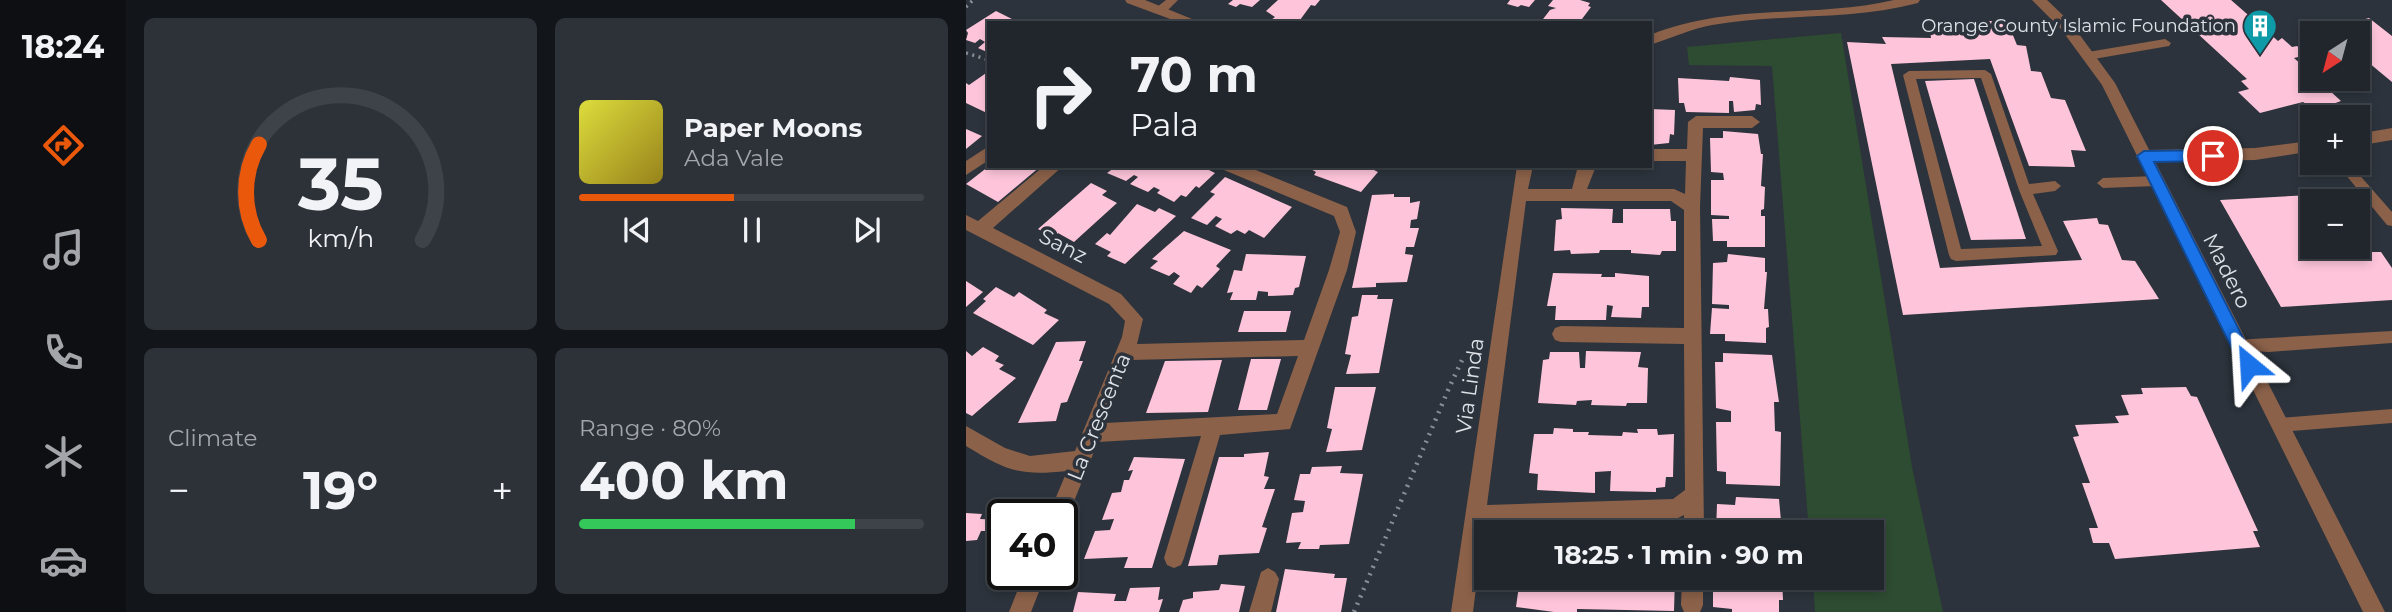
<!DOCTYPE html>
<meta charset="utf-8">
<style>
:root{--surface:#21262d;--page:#2d3239;--text:#f1f3f6;--muted:#a2a5aa;--line:#3e4349;--accent:#ea580c}
body{margin:0;font-family:Montserrat,sans-serif;background:var(--page);color:var(--text);height:100vh;display:flex;flex-direction:column;font-size:26px;white-space:nowrap}
*{box-sizing:border-box;margin:0}
p{font-size:23px;color:var(--muted)}
.icon{flex:none;width:38px;height:38px;fill:none;stroke:currentColor;stroke-width:2;stroke-linecap:round;stroke-linejoin:round}
.map{position:relative;flex:1;overflow:hidden}
.drawer{display:flex;flex-direction:column;gap:18px;padding:18px;background:#121519;width:840px}
.drawer>*{flex:none}
.hud{position:absolute;left:21px;top:21px;width:665px;height:147px;border-radius:0px;box-shadow:0 4px 10px #0003,0 0 0 2px var(--line);background:#21262d;color:var(--text);overflow:hidden}
.needle{width:46px;rotate:216deg}
.controls{position:absolute;left:1334px;top:21px;display:grid;gap:14px}
.controls a{display:grid;place-items:center;width:70px;height:70px;border-radius:0px;background:var(--surface);box-shadow:0 4px 10px #0003,0 0 0 2px var(--line);font-size:35px}
.speed{position:absolute;left:21px;top:499px;display:flex;gap:14px;font-size:35px;font-weight:700;text-align:center}
.speed>*{display:grid;place-content:center;width:91px;height:91px;border-radius:50%;background:var(--surface);box-shadow:0 4px 10px #0003,0 0 0 2px var(--line);line-height:1}
.speed .limit{border:4px solid #111;border-radius:10px;background:#fff;color:#111}
.pin{position:absolute;display:grid;place-items:center;width:60px;height:60px;color:#fff;margin:-30px;border:4px solid #fff;border-radius:50%;box-shadow:0 2px 7px #0007}
.me{position:absolute;width:77px;margin:-38px;rotate:333deg;stroke-linejoin:round;filter:drop-shadow(0 0 5px #0008)}
.turn{display:flex;align-items:center;gap:24px;height:147px;padding:0 28px;font-size:32px}
.turn .icon{width:91px;height:91px;stroke-width:2.5}
.turn b{display:block;font-size:49px;line-height:60px}
.big{font-size:52px;font-weight:700;line-height:1.1}
.drawer .widget{flex:1;display:flex;flex-direction:column;justify-content:center;gap:10px;min-width:0;padding:0 24px;border-radius:10px;background:var(--page)}
.drawer .dial{align-items:center;gap:0}
.dial svg{height:182px;overflow:visible;fill:none;stroke:var(--line);stroke-width:7;stroke-linecap:round;text-anchor:middle}
.dial text{fill:var(--text);stroke:none}
.song{display:flex;align-items:center;gap:21px}
.cover{width:84px;height:84px;border-radius:10px;background:linear-gradient(135deg,hsl(60 70% 55%),hsl(50 70% 35%))}
.played{height:7px;border-radius:4px;background:linear-gradient(90deg,var(--accent) 45%,var(--line) 45%)}
.keys{display:flex;justify-content:space-around;direction:ltr}
.heat{display:flex;justify-content:space-between;align-items:center;font-size:38px;direction:ltr}
.charge{height:10px;border-radius:5px;background:linear-gradient(90deg,#34c759 80%,var(--line) 0)}
.drawer .tiles{flex:1;display:grid;gap:18px;grid-template-columns:repeat(2,1fr)}
.trip{position:absolute;left:508px;top:520px;width:410px;height:70px;border-radius:0px;background:var(--surface);box-shadow:0 4px 10px #0003,0 0 0 2px var(--line);font-weight:700;line-height:70px;text-align:center}
main{display:flex;flex:1;min-height:0}
.tabs{display:flex;flex-direction:column;width:126px;justify-content:space-around;align-items:center;background:#0d0f12;color:var(--muted)}
.tabs .icon{width:49px;height:49px}
.tabs .current{color:var(--accent)}
.tabs b{font-size:32px;color:var(--text)}
.map>svg:first-child{display:block}
.green{fill:#2e4c31}
.building{fill:#fec5da}
.lines{fill:none;stroke-linecap:round;stroke-linejoin:round}
.path-far1{stroke:#888e95;stroke-width:3.5;stroke-dasharray:2 4.5;stroke-linecap:butt}
.path{stroke:#888e95;stroke-width:4.5;stroke-dasharray:2 6;stroke-linecap:butt}
.service{fill:#8b6149;fill-rule:evenodd}
.minor{fill:#8b6149;fill-rule:evenodd}
.tertiary{fill:#8b6149;fill-rule:evenodd}
.route{fill:#1a73e8;stroke:#114b97;stroke-width:2}
.labels{text-anchor:middle;stroke-width:7;stroke-linejoin:round;paint-order:stroke}
.far-poi-label{font-size:18px;fill:#dee2e8;stroke:#2c333c;text-anchor:end}
.street-label{font-size:21px;fill:#dee2e8;stroke:#2c333c}
</style>
<main>
<nav class="tabs">
<b>18:24</b>
<svg class="icon current" aria-label="directions" viewBox="0 0 24 24"><path d="M12 3l9 9-9 9-9-9zM9 14v-3h6M13 9l2 2-2 2"/></svg>
<svg class="icon" aria-label="music" viewBox="0 0 24 24"><path d="M9 18V5l10-2v13"/><circle cx="6" cy="18" r="3"/><circle cx="16" cy="16" r="3"/></svg>
<svg class="icon" aria-label="phone" viewBox="0 0 24 24"><path d="M5 4h4l2 5-3 2q2 4 5 5l2-3 5 2v4C11 20 4 13 5 4z"/></svg>
<svg class="icon" aria-label="climate" viewBox="0 0 24 24"><path d="M12 3v18M4 7l16 10M4 17L20 7"/></svg>
<svg class="icon" aria-label="car" viewBox="0 0 24 24"><path d="M5 17H2v-5l4-1 3-4h7l3 4 3 1v5h-3M9 17h6M6 11h13"/><circle cx="7" cy="17" r="2"/><circle cx="17" cy="17" r="2"/></svg>
</nav>
<section class="drawer">
<div class="tiles">
<div class="widget dial"><svg viewBox="0 0 100 80">
<path d="M14 69A42 42 0 1 1 86 69"/>
<path d="M14 69A42 42 0 0 1 14 27" stroke="#ea580c"/>
<text x="50" y="56" font-size="32" font-weight="700">35</text>
<text x="50" y="72" font-size="11">km/h</text>
</svg></div>
<div class="widget">
<div class="song"><i class="cover"></i><div><b>Paper Moons</b><p>Ada Vale</p></div></div>
<div class="played"></div>
<div class="keys"><svg class="icon" aria-label="previous" viewBox="0 0 24 24"><path d="M18 5L8 12l10 7zM5 5v14"/></svg><svg class="icon" aria-label="pause" viewBox="0 0 24 24"><path d="M8 5v14M16 5v14"/></svg><svg class="icon" aria-label="next" viewBox="0 0 24 24"><path d="M6 5l10 7-10 7zM19 5v14"/></svg></div>
</div>
<div class="widget"><p>Climate</p>
<div class="heat"><a>−</a><b class="big">19°</b><a>+</a></div>
</div>
<div class="widget"><p>Range · 80%</p><b class="big">400 km</b><div class="charge"></div></div>
</div>
</section>
<div class="map">
<svg width="1426" height="612" viewBox="0 0 1426 612">
<rect width="100%" height="100%" fill="#2c333c"/>
<path class="green" d="M875,33L946,467L977,612H849L847,578H905V532H843L806,66L723,65L721,47Z"/>
<g class="building">
<path d="M267,0H294L286,7L274,4L270,7L262,4Z"/>
<path d="M312,0H354L349,6L345,5L334,20L327,23L318,20L314,23L305,20L309,17L300,11Z"/>
<path d="M544,0H569L563,7L555,5L552,7L541,4Z"/>
<path d="M587,0H614L624,3L622,6L625,7L613,23H574L584,10L590,8L582,6Z"/>
<path d="M1195,0H1265L1312,41L1316,38L1326,47L1331,46L1341,55L1328,58L1346,74V79H1351L1375,101L1350,110L1337,102L1294,113L1272,92L1283,89L1275,81L1281,79Z"/>
<path d="M30,11L54,23H23V53L12,48L19,42L14,39L9,43L0,40L2,33L0,30Z"/>
<path d="M1403,18L1426,36V82L1391,53V33H1368L1363,29Z"/>
<path d="M989,21H1041L1051,45L1060,46L1065,71L1075,72L1085,98L1099,100L1120,151L1105,150L1109,167L1063,166L1024,59L925,64L974,268L1116,260L1097,221L1131,218L1133,224L1142,225L1156,260L1169,261L1193,299L937,315L881,42L920,44L916,37L965,38L964,31L990,30Z"/>
<path d="M23,71V114L0,103V83L3,85Z"/>
<path d="M764,77L794,80L795,105L790,104L789,110L768,112L767,101H763V113L720,112L718,103H713L712,78L763,81Z"/>
<path d="M1008,79L1060,239L1005,240L959,81Z"/>
<path d="M684,109L709,110L708,135L704,134L703,143L684,145Z"/>
<path d="M0,129L16,136L0,149Z"/>
<path d="M757,131L792,134L795,154H797L795,186L799,187L798,209L795,210V216H799V247H761V241H747L746,219H763V216L745,215V180H758L757,173L745,172L744,138H757Z"/>
<path d="M23,166H75L32,202L0,184Z"/>
<path d="M145,166H235L249,173L233,188L230,186L220,197L215,195L208,202L191,193L194,190L188,187L182,192L164,184L172,177L168,175L160,181L141,173L148,168Z"/>
<path d="M339,166H400L412,172L395,192L348,175L350,172Z"/>
<path d="M259,177L326,207L298,238L283,230L279,234L271,230L265,234L249,226L256,219L250,216L241,225L225,218L249,194L244,192Z"/>
<path d="M125,183L141,191L136,195L151,203L108,242L92,233L88,238L72,229Z"/>
<path d="M428,194V197H444V203L454,201L451,219L445,220L444,228H453L448,247H440L439,254L447,255L441,282L410,283V287L386,288L406,195Z"/>
<path d="M1345,195L1350,201H1346V247H1391V232L1404,252H1415L1426,268V300L1315,307L1254,200Z"/>
<path d="M171,204L189,212L193,208L210,216L159,264L141,256L145,252L129,244L141,233L144,235Z"/>
<path d="M595,208L647,209L646,223H657V209H704L705,221H710V251H696L694,255L665,253V250H634L633,253L605,254L604,250L588,251L590,220L596,219Z"/>
<path d="M218,231L265,250L250,266L254,269L236,288L231,285L225,293L207,284L214,276L208,272L203,276L184,268L192,261L186,259Z"/>
<path d="M280,254L340,256L333,287L329,288L327,295L302,296V292L292,291L290,300H264L267,292L261,293L268,270L276,271Z"/>
<path d="M762,254L799,258V272H801L798,309H802L803,327L800,328V343L759,341V334H744L746,308L763,309V305L746,304L747,263L761,262Z"/>
<path d="M587,273L636,274L635,277H649V273L683,276V307H676L675,318L645,317L647,306L641,305L640,320H589L590,306H581Z"/>
<path d="M0,281L17,292L0,307Z"/>
<path d="M30,287L48,297L53,292L81,310L78,313L93,320L67,345L7,313L20,301L17,299Z"/>
<path d="M396,295H412L411,299H427L413,373L380,374L385,355L379,354L386,317L392,316Z"/>
<path d="M278,311H325L320,332H272Z"/>
<path d="M120,341L113,361H117L101,402L95,403L90,421L52,423L90,342Z"/>
<path d="M17,347L33,356L29,361L38,365L33,369L50,378L6,416L0,413V351L6,356Z"/>
<path d="M620,351L675,352L672,367L682,368L681,403H661L660,406L625,405L626,400L611,401L610,405L572,403L577,360L583,359L584,352H613L614,368H619Z"/>
<path d="M757,353L806,355L813,402H808L809,431L815,432L814,486L760,484V472L751,471L750,422H765V411L750,408L749,362H757Z"/>
<path d="M285,359H315L301,410H272Z"/>
<path d="M256,360L242,412L180,413L199,361Z"/>
<path d="M369,387H410L396,450L360,452L366,429L361,428Z"/>
<path d="M1220,387L1225,396L1231,397L1292,531H1287L1294,547L1149,559L1143,543H1127L1123,528H1132L1116,483H1124L1107,437L1113,436L1109,425L1153,423L1149,416L1163,415L1155,395L1177,394L1175,388Z"/>
<path d="M588,428L607,429V432H623L622,435L656,436L657,432L672,433L671,429H691L692,435L708,434L707,477H700L699,487L690,488V492L644,491L645,471L629,472V493L571,490L572,474L563,473L568,434H587Z"/>
<path d="M303,452L298,476L303,477L298,489H309L296,527L301,528L293,553L253,555L251,565L222,566L253,457H278V454Z"/>
<path d="M168,457L219,459L186,568H158L162,557L118,559L129,531L144,530L148,519L136,520L146,493L155,492L158,480H163L167,470L162,471Z"/>
<path d="M376,466L374,473L397,474L383,544L354,545L353,549H332L335,542L320,543L326,513L337,512L339,501L328,500L334,474H344L346,467Z"/>
<path d="M770,497L813,499L816,532H750L751,504L769,505Z"/>
<path d="M0,513L16,514L14,519L37,520V531H15L11,540L0,541Z"/>
<path d="M319,569L369,574L368,578H381L375,612H310Z"/>
<path d="M554,578H709L708,611L611,609V612H588L550,607Z"/>
<path d="M747,578H816L817,600H813V612H766V609L747,607Z"/>
<path d="M255,584L279,586L273,612H213L217,600L227,598V592L253,590Z"/>
<path d="M194,587L192,600L197,599L193,612H107L112,592L150,594L148,601H160L164,588Z"/>
</g>
<g class="lines">
<g class="path-far1">
<path d="M0,7L7,0"/>
<path d="M0,53L23,60"/>
</g>
<path class="path" d="M388,612L483,388L497,358L508,344"/>
<g class="service">
<path d="M200,0H212L199,13H191V7Z"/>
<path d="M1199,39L1205,43L1203,46L1122,60L1116,56L1122,52Z"/>
<path d="M1019,70L1025,74L1063,184L1089,181L1095,186L1089,191L1067,194L1092,251L1090,255L990,261L985,259L983,255L937,75L943,71ZM1015,78L1053,190L1076,246L995,249L950,79Z"/>
<path d="M1370,163H1383L1426,212V226L1421,225Z"/>
<path d="M1190,176L1196,181L1190,186L1137,188L1131,183L1137,178Z"/>
<path d="M1426,331V343L1303,352L1268,350L1266,345L1268,340Z"/>
<path d="M1426,409V423L1313,432L1308,430L1305,425L1308,420L1313,418Z"/>
</g>
<g class="minor">
<path d="M159,0H179L236,23H215L161,3Z"/>
<path d="M730,116H786L794,122L786,128H737L734,207L738,532H718V515L710,519L518,526L507,612H485L551,166H567L562,189H606L612,166H630L621,189H708L719,194L720,161H684V149H721L722,122ZM560,201H705L718,210V328L595,326L589,328L586,334L589,340L595,342L718,344L719,490L707,499L521,505Z"/>
<path d="M1336,142L1344,148L1341,152L1289,160L1178,162L1170,156L1178,150L1289,148Z"/>
<path d="M23,146V160L0,175V161Z"/>
<path d="M78,166H97L27,228L155,294L177,319L171,344L338,340L363,270L374,232L368,216L258,170L256,166H280L381,207L390,232L381,270L324,429L254,435L218,558L215,565L208,568L201,565L198,558L235,436L132,442L100,521L96,523V514H83L101,471C53,476 41,471 0,446V426L39,448L64,456L109,451L156,337L159,321L143,304L0,230V215L12,221ZM332,356L311,414L139,423L165,360Z"/>
<path d="M302,568L309,572L313,579L305,612H283L295,572Z"/>
<path d="M58,574H80L65,612H43Z"/>
<path d="M716,578H737V605L734,612H718L715,605Z"/>
</g>
<g class="tertiary">
<path d="M928,0H954L952,3C884,21 815,13 746,25C725,29 705,38 684,45V35C767,2 845,19 928,0Z"/>
<path d="M1066,0H1081L1105,23L1149,83L1419,612H1397L1136,85L1095,29Z"/>
<path d="M1426,128V140L1391,146V134Z"/>
<path d="M1346,141V153L1336,154L1328,148L1331,144Z"/>
</g>
</g>
<path class="route" d="M1247,150L1254,156L1247,161L1188,162L1291,365L1289,371L1283,373L1277,371L1171,156L1178,151Z"/>
<defs>
<g id="building-pin" transform="scale(1.75)"><path d="M0 17L-7.5 6A9.5 9.5 0 1 1 7.5 6Z" fill="#0f9aa8" stroke="#2c333c"/><path d="M-4-6H4V6H1V3H-1V6H-4ZM-2.5-4.3h1.7v1.8h-1.7ZM.8-4.3h1.7v1.8H.8ZM-2.5-1h1.7V.8h-1.7ZM.8-1h1.7V.8H.8Z" fill="#fff"/></g>
</defs>
<g fill-rule="evenodd">
<use href="#building-pin" x="1294" y="26"/>
</g>
<g class="labels">
<g class="far-poi-label">
<text x="1270" y="32">Orange County Islamic Foundation</text>
</g>
<g class="street-label">
<text transform="translate(97 246) rotate(27)" y="7">Sanz</text>
<text transform="translate(1261 271) rotate(63)" y="7">Madero</text>
<text transform="translate(504 386) rotate(-82)" y="7">Via Linda</text>
<text transform="translate(133 417) rotate(-68)" y="7">La Crescenta</text>
</g>
</g>
</svg>
<div class="controls">
<a><svg class="needle" viewBox="-14 -14 28 28"><path d="M0-13l5 13h-10z" fill="#e53935"/><path d="M0 13l5-13h-10z" fill="#a2a5aa"/></svg></a>
<a>+</a>
<a>−</a>
</div>
<div class="speed"><div class="limit">40</div></div>
<div class="pin" style="left:1247px;top:156px;background:#d93025"><svg class="icon" aria-label="arrive" viewBox="0 0 24 24"><path d="M6 21V4h12l-3 4 3 4H6"/></svg></div>
<svg class="me" style="left:1283px;top:365px" viewBox="-20 -20 40 40"><path d="M0-17L14 15 0 8-14 15z" fill="#1a73e8" stroke="#fff" stroke-width="4"/></svg>
<div class="trip">18:25 · 1 min · 90 m</div>
<div class="hud">
<div class="turn"><svg class="icon" aria-label="right" viewBox="0 0 24 24"><path d="M7 20v-9h11M14 6l5 5-5 5"/></svg><div><b>70 m</b>Pala</div></div>
</div>
</div>
</main>
